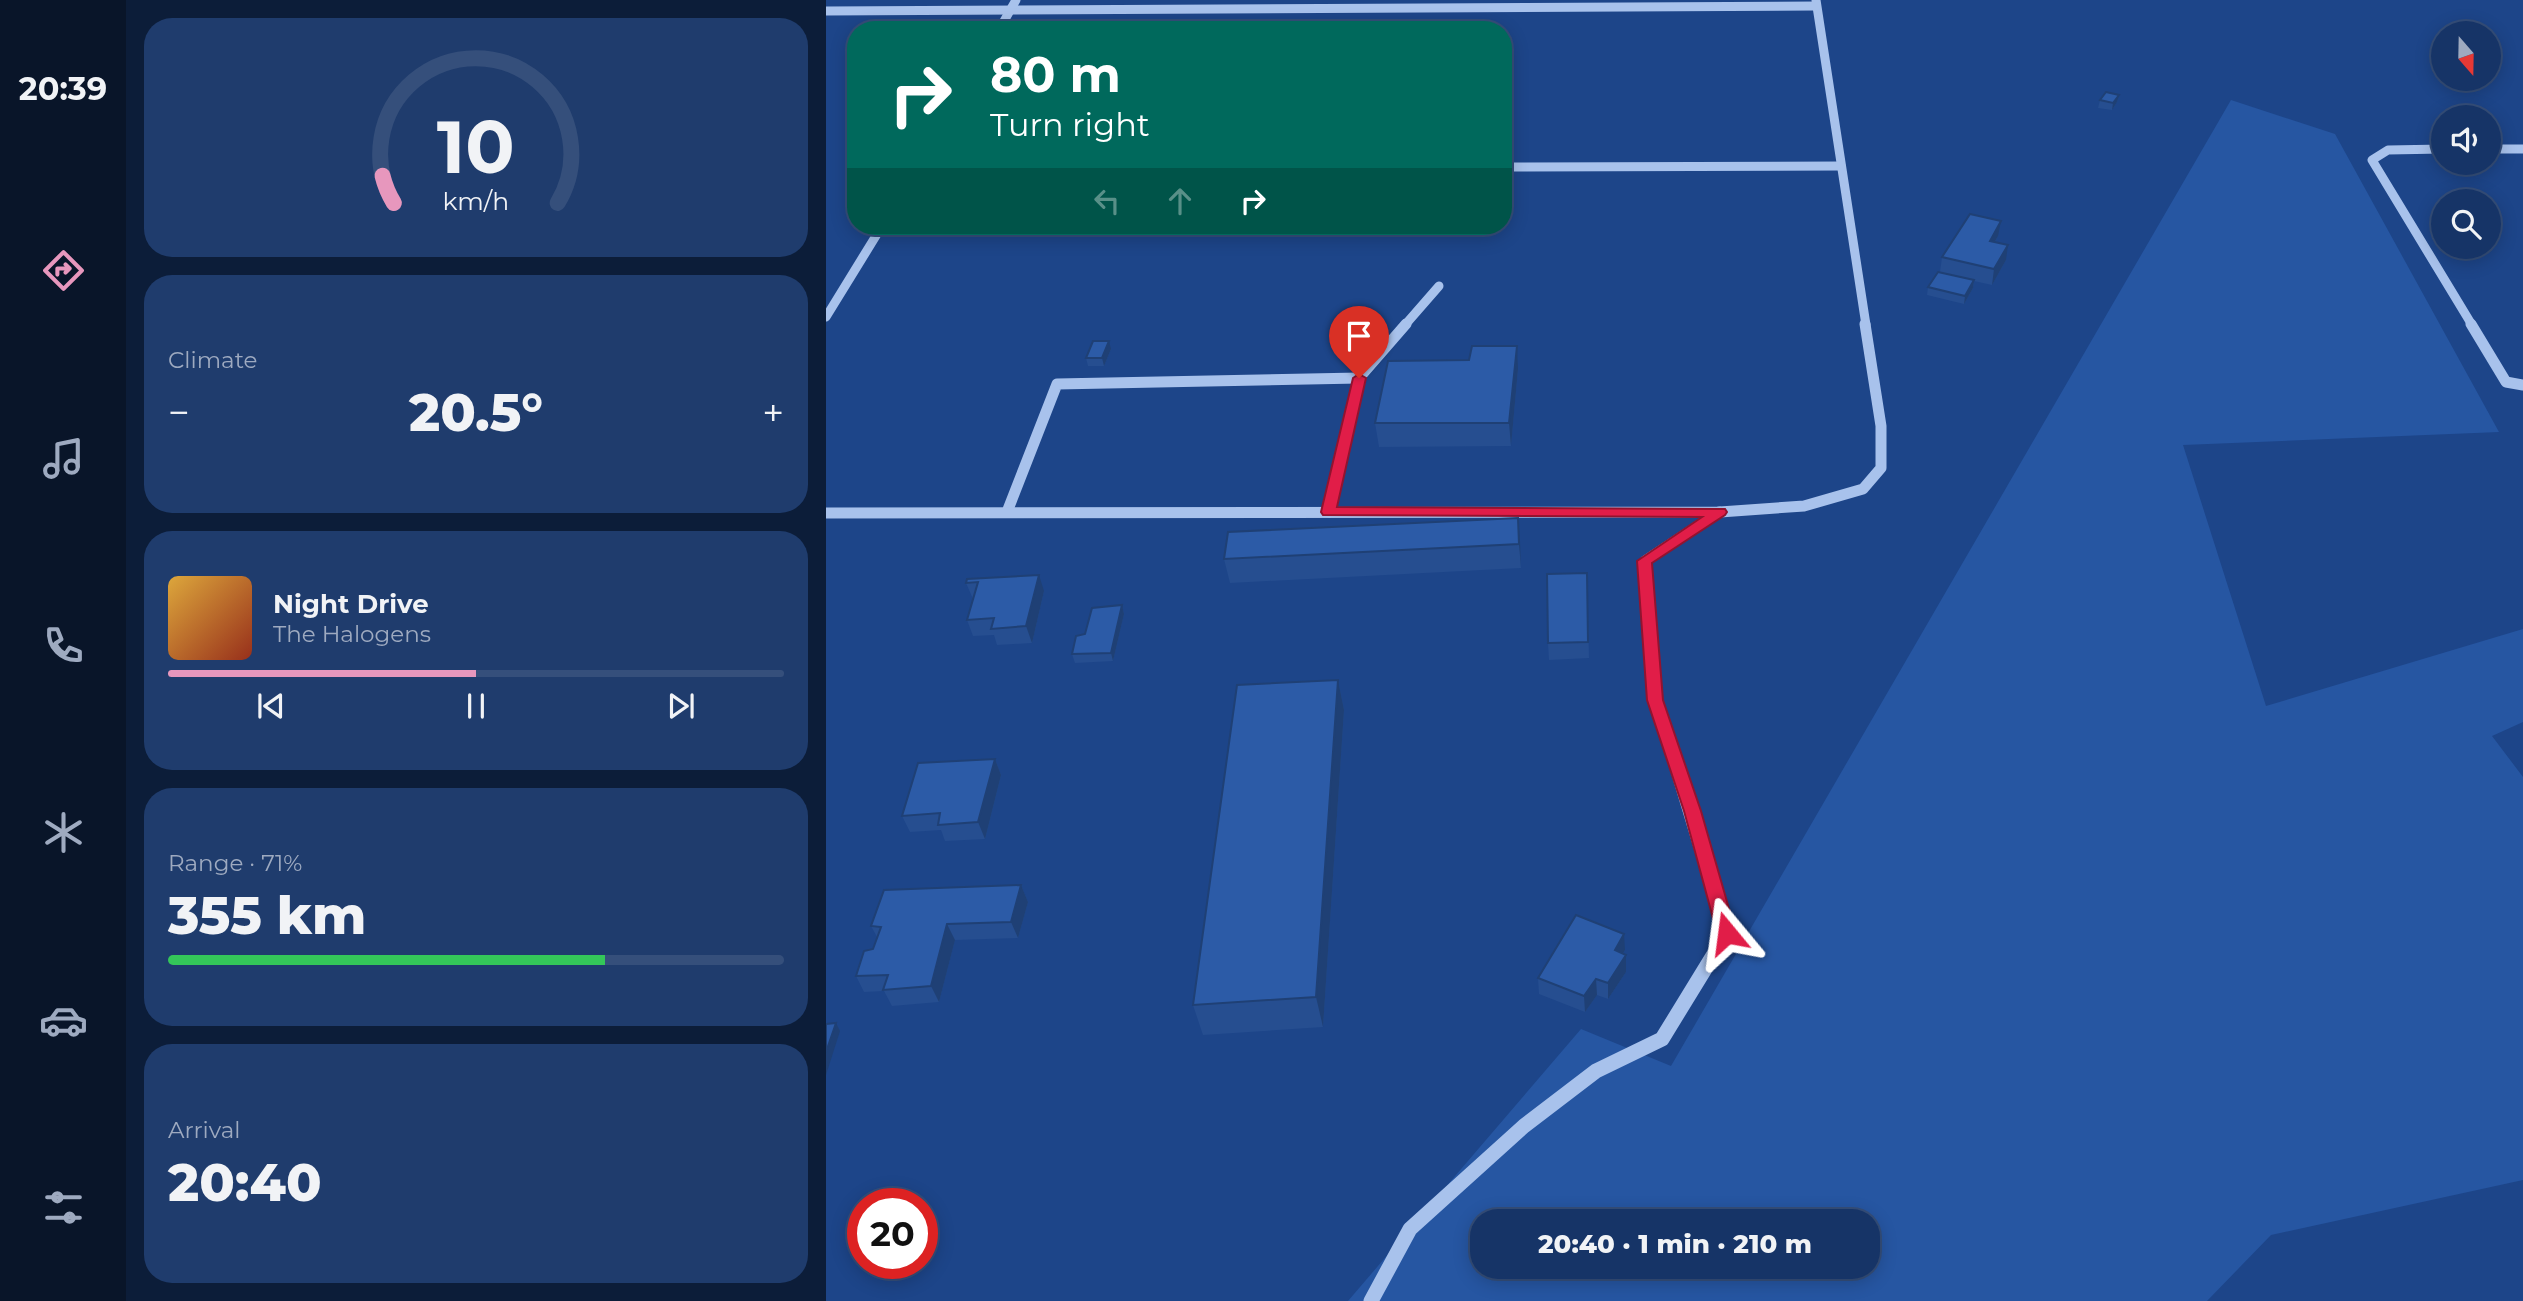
<!DOCTYPE html>
<meta charset="utf-8">
<style>
:root{--surface:#163467;--page:#1f3c6d;--text:#f1f3f6;--muted:#9eaac0;--line:#354f7b;--accent:#e797bd}
body{margin:0;font-family:Montserrat,sans-serif;background:var(--page);color:var(--text);height:100vh;display:flex;flex-direction:column;font-size:26px;white-space:nowrap}
*{box-sizing:border-box;margin:0}
p{font-size:23px;color:var(--muted)}
.icon{flex:none;width:38px;height:38px;fill:none;stroke:currentColor;stroke-width:2;stroke-linecap:round;stroke-linejoin:round}
.map{position:relative;flex:1;overflow:hidden}
.side{display:flex;flex-direction:column;gap:18px;padding:18px;background:#0c1d39;width:700px}
.side>*{flex:none}
.guide{position:absolute;left:21px;top:21px;width:665px;height:214px;border-radius:28px;box-shadow:0 4px 18px #0003,0 0 0 2px var(--line);background:#00695c;color:#fff;overflow:hidden}
.needle{width:46px;rotate:160deg}
.controls{position:absolute;left:1605px;top:21px;display:grid;gap:14px}
.controls a{display:grid;place-items:center;width:70px;height:70px;border-radius:50%;background:var(--surface);box-shadow:0 4px 18px #0003,0 0 0 2px var(--line);font-size:35px}
.speed{position:absolute;left:21px;top:1188px;display:flex;gap:14px;font-size:35px;font-weight:700;text-align:center}
.speed>*{display:grid;place-content:center;width:91px;height:91px;border-radius:50%;background:var(--surface);box-shadow:0 4px 18px #0003,0 0 0 2px var(--line);line-height:1}
.speed .limit{border:10px solid #d22;background:#fff;color:#111}
.pin{position:absolute;display:grid;place-items:center;width:60px;height:60px;color:#fff;margin:-72px -30px;border-radius:50% 50% 50% 0;rotate:-45deg;box-shadow:0 0 7px #0007}
.pin .icon{rotate:45deg}
.me{position:absolute;width:77px;margin:-38px;rotate:344deg;stroke-linejoin:round;filter:drop-shadow(0 0 5px #0008)}
.turn{display:flex;align-items:center;gap:24px;height:147px;padding:0 28px;font-size:32px}
.turn .icon{width:91px;height:91px;stroke-width:2.5}
.turn b{display:block;font-size:49px;line-height:60px}
.lanes{display:flex;align-items:center;height:66px;padding:0 28px;background:#0003;justify-content:center;gap:35px;direction:ltr}
.lanes .off{opacity:.35}
.big{font-size:52px;font-weight:800;line-height:1.1}
.side .widget{flex:1;display:flex;flex-direction:column;justify-content:center;gap:10px;min-width:0;padding:0 24px;border-radius:28px;background:var(--page)}
.side .dial{align-items:center;gap:0}
.dial svg{height:182px;overflow:visible;fill:none;stroke:var(--line);stroke-width:7;stroke-linecap:round;text-anchor:middle}
.dial text{fill:var(--text);stroke:none}
.song{display:flex;align-items:center;gap:21px}
.cover{width:84px;height:84px;border-radius:10px;background:linear-gradient(135deg,hsl(40 70% 55%),hsl(10 70% 35%))}
.played{height:7px;border-radius:4px;background:linear-gradient(90deg,var(--accent) 50%,var(--line) 50%)}
.keys{display:flex;justify-content:space-around;direction:ltr}
.heat{display:flex;justify-content:space-between;align-items:center;font-size:38px;direction:ltr}
.charge{height:10px;border-radius:5px;background:linear-gradient(90deg,#34c759 71%,var(--line) 0)}
.trip{position:absolute;left:644px;top:1209px;width:410px;height:70px;border-radius:28px;background:var(--surface);box-shadow:0 4px 18px #0003,0 0 0 2px var(--line);font-weight:800;line-height:70px;text-align:center}
main{display:flex;flex:1;min-height:0}
.tab-bar{display:flex;flex-direction:column;width:126px;justify-content:space-around;align-items:center;background:#091529;color:var(--muted)}
.tab-bar .icon{width:49px;height:49px}
.tab-bar .active{color:var(--accent)}
.tab-bar b{font-size:32px;color:var(--text)}
.map>svg:first-child{display:block}
.green{fill:#2656a2;fill-rule:evenodd}
.lines{fill:none;stroke-linecap:round;stroke-linejoin:round}
.minor-far2{stroke:#a8c2ec;stroke-width:9}
.minor-far1{stroke:#a8c2ec;stroke-width:11}
.minor{stroke:#a8c2ec;stroke-width:15}
.wall{fill:#264e90}
.shaded-wall{fill:#1f4075}
.building{fill:#2c5ba7;stroke:#1f4075;stroke-width:2}
.route{fill:#e11d48;stroke:#92132f;stroke-width:2}
</style>
<main>
<nav class="tab-bar">
<b>20:39</b>
<svg class="icon active" aria-label="directions" viewBox="0 0 24 24"><path d="M12 3l9 9-9 9-9-9zM9 14v-3h6M13 9l2 2-2 2"/></svg>
<svg class="icon" aria-label="music" viewBox="0 0 24 24"><path d="M9 18V5l10-2v13"/><circle cx="6" cy="18" r="3"/><circle cx="16" cy="16" r="3"/></svg>
<svg class="icon" aria-label="phone" viewBox="0 0 24 24"><path d="M5 4h4l2 5-3 2q2 4 5 5l2-3 5 2v4C11 20 4 13 5 4z"/></svg>
<svg class="icon" aria-label="climate" viewBox="0 0 24 24"><path d="M12 3v18M4 7l16 10M4 17L20 7"/></svg>
<svg class="icon" aria-label="car" viewBox="0 0 24 24"><path d="M5 17H2v-5l4-1 3-4h7l3 4 3 1v5h-3M9 17h6M6 11h13"/><circle cx="7" cy="17" r="2"/><circle cx="17" cy="17" r="2"/></svg>
<svg class="icon" aria-label="filters" viewBox="0 0 24 24"><path d="M4 7h16M4 17h16"/><circle cx="9" cy="7" r="2"/><circle cx="15" cy="17" r="2"/></svg>
</nav>
<section class="side">
<div class="widget dial"><svg viewBox="0 0 100 80">
<path d="M14 69A42 42 0 1 1 86 69"/>
<path d="M14 69A42 42 0 0 1 9 57" stroke="#e797bd"/>
<text x="50" y="56" font-size="32" font-weight="700">10</text>
<text x="50" y="72" font-size="11">km/h</text>
</svg></div>
<div class="widget"><p>Climate</p>
<div class="heat"><a>−</a><b class="big">20.5°</b><a>+</a></div>
</div>
<div class="widget">
<div class="song"><i class="cover"></i><div><b>Night Drive</b><p>The Halogens</p></div></div>
<div class="played"></div>
<div class="keys"><svg class="icon" aria-label="previous" viewBox="0 0 24 24"><path d="M18 5L8 12l10 7zM5 5v14"/></svg><svg class="icon" aria-label="pause" viewBox="0 0 24 24"><path d="M8 5v14M16 5v14"/></svg><svg class="icon" aria-label="next" viewBox="0 0 24 24"><path d="M6 5l10 7-10 7zM19 5v14"/></svg></div>
</div>
<div class="widget"><p>Range · 71%</p><b class="big">355 km</b><div class="charge"></div></div>
<div class="widget"><p>Arrival</p><b class="big">20:40</b></div>
</section>
<div class="map">
<svg width="1697" height="1301" viewBox="0 0 1697 1301">
<rect width="100%" height="100%" fill="#1d4589"/>
<path class="green" d="M1405,100L1509,134L1673,432L1357,445L1440,706L1697,629V722L1666,736L1697,777V1180L1445,1235L1381,1301H522L755,1029L845,1066ZM656,1222H1041V1267H656Z"/>
<g class="lines">
<g class="minor-far2">
<path d="M990,0L1040,325"/>
<path d="M0,11L990,6"/>
<path d="M173,30L190,0"/>
<path d="M1617,149L1562,150L1546,160L1646,325"/>
<path d="M1662,149H1697"/>
<path d="M677,167L1015,166"/>
<path d="M0,317L56,226"/>
<path d="M579,325L613,286"/>
</g>
<g class="minor-far1">
<path d="M1645,324L1680,382L1697,385"/>
<path d="M181,512L231,384L533,378"/>
<path d="M503,512L533,378L580,324"/>
<path d="M0,513L894,512L978,506L1037,489L1055,468V426L1039,324"/>
<path d="M845,749L829,700L819,561L893,512"/>
</g>
<path class="minor" d="M545,1301L584,1229L698,1126L770,1071L836,1039L901,933L845,747"/>
</g>
<g class="wall">
<path d="M1293,95L1291,102L1286,110L1272,108L1274,100Z"/>
<path d="M1172,236L1169,242L1180,260L1166,285L1148,281L1147,288L1138,304L1101,295L1102,287L1114,272L1116,257Z"/>
<path d="M285,349L278,366H262L260,358Z"/>
<path d="M692,369L685,446L553,447L549,423Z"/>
<path d="M692,518L695,568L404,583L398,559Z"/>
<path d="M761,573L763,658L723,660L722,643Z"/>
<path d="M141,579L218,591L206,643L171,645L168,635L147,636L141,620L147,599L140,583Z"/>
<path d="M296,605L298,614L287,661L249,663L246,654L259,634Z"/>
<path d="M512,680L518,710L497,1027L377,1035L367,1005Z"/>
<path d="M169,759L175,775L159,839L119,841L115,830L84,832L76,816Z"/>
<path d="M195,885L202,902L192,938L129,940L113,1002L66,1006L58,991L38,992L30,976L47,949L51,937L45,926Z"/>
<path d="M799,950L797,954L800,955V972L782,999L771,995L759,1012L713,994L712,978Z"/>
</g>
<g class="shaded-wall">
<path d="M1293,95L1291,102L1286,110L1287,103Z"/>
<path d="M1175,221L1172,236L1161,256L1164,241Z"/>
<path d="M1182,245L1180,260L1166,285L1168,269Z"/>
<path d="M1148,280L1147,288L1138,304L1139,296Z"/>
<path d="M283,341L285,349L278,366L276,358Z"/>
<path d="M691,346L692,369L685,446L683,423Z"/>
<path d="M692,518L694,541L695,568L693,544Z"/>
<path d="M213,575L218,591L206,643L200,626Z"/>
<path d="M296,605L298,614L287,661L285,653Z"/>
<path d="M512,680L518,710L497,1027L490,997Z"/>
<path d="M169,759L175,775L159,839L152,822Z"/>
<path d="M195,885L202,902L192,938L185,922Z"/>
<path d="M121,924L129,940L113,1002L105,986Z"/>
<path d="M798,934L799,950L789,966V950Z"/>
<path d="M800,955V972L782,999V983Z"/>
<path d="M770,979L771,995L759,1012L758,996Z"/>
<path d="M10,1023L14,1031L0,1075V1052Z"/>
</g>
<g class="building">
<path d="M1280,92L1293,95L1287,103L1274,100Z"/>
<path d="M1144,214L1175,221L1164,241L1182,245L1168,269L1116,257Z"/>
<path d="M1112,272L1148,280L1139,296L1102,287Z"/>
<path d="M267,341H283L276,358H260Z"/>
<path d="M646,346H691L683,423H549L562,361L643,360Z"/>
<path d="M692,518L693,544L398,559L402,532Z"/>
<path d="M761,573L762,642L722,643L721,574Z"/>
<path d="M213,575L200,626L165,629L168,618L141,620L152,582L140,583L141,579Z"/>
<path d="M296,605L285,653L246,654L250,636L259,634L266,608Z"/>
<path d="M512,680L490,997L367,1005L411,685Z"/>
<path d="M169,759L152,822L112,825L114,813L76,816L92,763Z"/>
<path d="M195,885L185,922L121,924L105,986L57,990L62,975L30,976L38,951L47,949L55,927L45,926L58,890Z"/>
<path d="M750,915L798,934L789,950L800,955L782,983L770,979L758,996L712,978Z"/>
<path d="M10,1023L0,1052V1024Z"/>
</g>
<path class="route" d="M533,374L540,378L511,507L899,509L901,512L899,515L826,563L837,700L875,811L910,933L907,938L901,940L894,938L891,933L858,811L821,700L811,561L876,517L497,515L495,512L527,378Z"/>
</svg>
<div class="controls">
<a><svg class="needle" viewBox="-14 -14 28 28"><path d="M0-13l5 13h-10z" fill="#e53935"/><path d="M0 13l5-13h-10z" fill="#9eaac0"/></svg></a>
<a><svg class="icon" aria-label="sound" viewBox="0 0 24 24"><path d="M4 9h4l5-4v14l-5-4H4zM17 9q2 3 0 6"/></svg></a>
<a><svg class="icon" aria-label="search" viewBox="0 0 24 24"><circle cx="10" cy="10" r="6"/><path d="M15 15l6 6"/></svg></a>
</div>
<div class="speed"><div class="limit">20</div></div>
<div class="pin" style="left:533px;top:378px;background:#d93025"><svg class="icon" aria-label="arrive" viewBox="0 0 24 24"><path d="M6 21V4h12l-3 4 3 4H6"/></svg></div>
<svg class="me" style="left:901px;top:933px" viewBox="-20 -20 40 40"><path d="M0-17L14 15 0 8-14 15z" fill="#e11d48" stroke="#fff" stroke-width="4"/></svg>
<div class="trip">20:40 · 1 min · 210 m</div>
<div class="guide">
<div class="turn"><svg class="icon" aria-label="right" viewBox="0 0 24 24"><path d="M7 20v-9h11M14 6l5 5-5 5"/></svg><div><b>80 m</b>Turn right</div></div>
<div class="lanes"><svg class="icon off" aria-label="left" viewBox="0 0 24 24"><path d="M17 20v-9H6M10 6l-5 5 5 5"/></svg><svg class="icon off" aria-label="ahead" viewBox="0 0 24 24"><path d="M12 20V5M6 11l6-6 6 6"/></svg><svg class="icon" aria-label="right" viewBox="0 0 24 24"><path d="M7 20v-9h11M14 6l5 5-5 5"/></svg></div>
</div>
</div>
</main>
